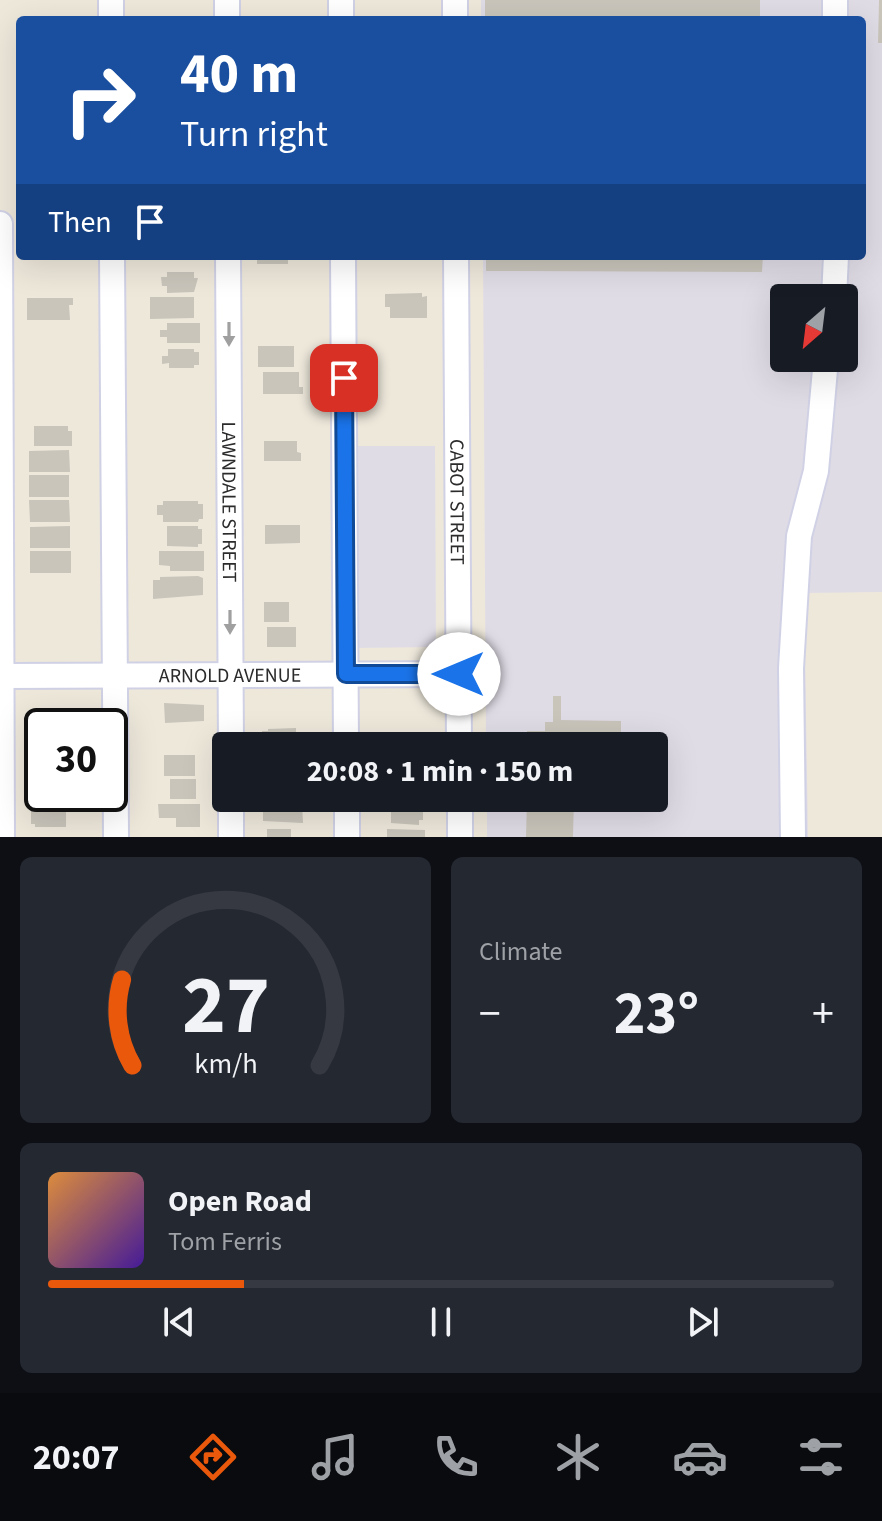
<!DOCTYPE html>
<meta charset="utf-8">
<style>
:root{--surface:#171b24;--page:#242831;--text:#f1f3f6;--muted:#9ea1a6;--line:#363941;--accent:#ea580c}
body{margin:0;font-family:"Source Sans 3",sans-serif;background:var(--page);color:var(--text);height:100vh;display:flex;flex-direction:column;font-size:30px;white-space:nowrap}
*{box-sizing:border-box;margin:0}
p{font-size:26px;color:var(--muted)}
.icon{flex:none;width:44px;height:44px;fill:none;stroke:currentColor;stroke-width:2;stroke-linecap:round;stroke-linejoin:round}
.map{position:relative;height:837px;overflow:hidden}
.side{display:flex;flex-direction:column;gap:20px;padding:20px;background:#0d0f14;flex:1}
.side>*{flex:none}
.guide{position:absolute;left:16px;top:16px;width:850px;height:244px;border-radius:8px;box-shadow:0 8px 32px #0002;background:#1a4fa0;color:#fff;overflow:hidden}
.needle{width:52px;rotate:208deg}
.buttons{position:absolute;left:770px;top:284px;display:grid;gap:16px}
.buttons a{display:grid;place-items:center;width:88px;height:88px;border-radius:8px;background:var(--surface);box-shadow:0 8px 32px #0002;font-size:40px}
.speed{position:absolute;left:24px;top:708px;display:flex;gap:16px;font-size:40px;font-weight:700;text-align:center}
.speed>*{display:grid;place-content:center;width:104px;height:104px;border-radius:50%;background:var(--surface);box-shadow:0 8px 32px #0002;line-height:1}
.speed .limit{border:4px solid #111;border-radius:12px;background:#fff;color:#111}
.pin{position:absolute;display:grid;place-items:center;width:68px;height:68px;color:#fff;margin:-34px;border-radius:16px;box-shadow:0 4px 12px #0006}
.me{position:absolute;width:88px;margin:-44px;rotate:270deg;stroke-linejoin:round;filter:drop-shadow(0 0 6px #0008)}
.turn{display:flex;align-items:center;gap:28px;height:168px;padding:0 32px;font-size:36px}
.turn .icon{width:104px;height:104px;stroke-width:2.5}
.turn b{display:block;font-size:56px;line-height:68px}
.then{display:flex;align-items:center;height:76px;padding:0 32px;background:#0003;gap:16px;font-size:30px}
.big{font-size:60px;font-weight:700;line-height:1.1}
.side .card{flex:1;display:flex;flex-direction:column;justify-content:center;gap:12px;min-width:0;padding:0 28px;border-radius:12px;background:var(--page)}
.side .dial{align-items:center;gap:0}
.dial svg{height:208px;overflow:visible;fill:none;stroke:var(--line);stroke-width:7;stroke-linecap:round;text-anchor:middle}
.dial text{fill:var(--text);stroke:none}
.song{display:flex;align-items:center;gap:24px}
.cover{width:96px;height:96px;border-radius:12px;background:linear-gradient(135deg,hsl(30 70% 55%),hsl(260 70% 35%))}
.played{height:8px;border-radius:4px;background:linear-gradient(90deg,var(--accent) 25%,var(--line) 25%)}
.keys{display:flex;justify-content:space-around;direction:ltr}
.heat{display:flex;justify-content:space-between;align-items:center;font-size:44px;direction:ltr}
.side .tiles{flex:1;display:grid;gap:20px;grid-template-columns:1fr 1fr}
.card:last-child{grid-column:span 2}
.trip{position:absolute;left:212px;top:732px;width:456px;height:80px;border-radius:8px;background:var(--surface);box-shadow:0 8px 32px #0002;font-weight:700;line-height:80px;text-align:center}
.tabs{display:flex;height:128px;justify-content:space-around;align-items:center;background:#090b0e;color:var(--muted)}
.tabs .icon{width:56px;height:56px}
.tabs .active{color:var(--accent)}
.tabs b{font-size:36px;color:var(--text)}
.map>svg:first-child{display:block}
.industrial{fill:#e0dce6;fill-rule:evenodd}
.building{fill:#c9c5bb}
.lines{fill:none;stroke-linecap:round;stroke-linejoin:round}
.minor-casing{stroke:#d0d1e5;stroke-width:28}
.minor{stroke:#fff;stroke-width:24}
.oneway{fill:#a0a0a0}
.route-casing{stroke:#114b97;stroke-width:20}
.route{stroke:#1a73e8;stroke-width:14}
.labels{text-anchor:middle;stroke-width:8;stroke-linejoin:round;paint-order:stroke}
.street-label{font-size:20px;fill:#2b2b2b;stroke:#fff}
</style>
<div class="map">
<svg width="882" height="837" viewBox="0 0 882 837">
<rect width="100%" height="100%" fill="#eee8db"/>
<g class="industrial">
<path d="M481,0H882V592L804,593L808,837H487V798H654V746H486L483,256H862V20H481ZM784,298H844V358H784Z"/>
<path d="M351,446H435L436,647L352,648Z"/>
</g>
<g class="building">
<rect x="485" y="0" width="275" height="20"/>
<path d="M879,0H882V43H878Z"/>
<rect x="257" y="256" width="31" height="8"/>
<path d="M486,256H763L762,272L486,271Z"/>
<path d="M167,272H194V278H198L194,292L167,293V286H162L161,277H167Z"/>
<path d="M422,293V297L427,296V318H390V307H385V294Z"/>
<path d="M150,297H194V318L150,319Z"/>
<path d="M27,298H73V305H69L70,320H27Z"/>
<path d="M167,323H200V343H167V337H160V330H167Z"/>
<rect x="258" y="346" width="36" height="21"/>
<path d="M168,349H194V352H199V365H194V368H169V363L162,364V356H168Z"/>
<path d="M263,372H299V387H303V394H263Z"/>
<path d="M34,426H68V431H72V446H34Z"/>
<path d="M264,441H297V452L301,453V461H264Z"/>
<path d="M69,450L70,472H29V451Z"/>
<rect x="29" y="475" width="40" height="22"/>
<path d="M29,500H69L70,522H30Z"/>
<path d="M163,501H198V504H203V519H199L198,522H163V515H157V505H163Z"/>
<path d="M265,525H300V543L265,544Z"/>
<path d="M70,526V548H30V527Z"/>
<path d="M167,526H198V529H202V544H198V547L167,546Z"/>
<rect x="30" y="551" width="41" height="22"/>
<path d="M159,551H204V571H170V566L159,565Z"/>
<path d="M198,576L203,578V595L153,599V580H160V577Z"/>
<rect x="264" y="602" width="25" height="20"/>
<rect x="267" y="627" width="29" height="20"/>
<path d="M553,696H561V720L621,721V746H527V731H545V722H553Z"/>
<path d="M164,703L204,705V721L165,723Z"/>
<path d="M296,728V746H262V731H268V729Z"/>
<rect x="164" y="755" width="31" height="21"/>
<rect x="170" y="779" width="26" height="20"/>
<path d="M527,798H574L573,837H526Z"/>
<path d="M158,804H200V827H176V818H159Z"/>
<path d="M267,804H302L303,823L263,821V806H267Z"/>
<path d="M391,805H419V810H423V820H419V825L391,823Z"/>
<path d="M35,806H66V827H35V824H31V811H35Z"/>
<rect x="267" y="829" width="24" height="8"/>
<path d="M387,829L425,830V837H387Z"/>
</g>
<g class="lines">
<g class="minor-casing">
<g id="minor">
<path d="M111,0V20"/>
<path d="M227,0V20"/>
<path d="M341,0V20"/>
<path d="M455,0V20"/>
<path d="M835,20V0"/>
<path d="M0,224L2,837"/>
<path d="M112,256L116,837"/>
<path id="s1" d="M228,256L231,746"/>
<path d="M343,256L346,746"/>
<path id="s2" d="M456,256L459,746"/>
<path d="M834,298L836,256"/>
<path id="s3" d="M2,676L459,674"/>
<path d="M231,798V837"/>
<path d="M347,798V837"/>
<path d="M460,798V837"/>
<path d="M793,837L791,668L799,536L816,471L826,358"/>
</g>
</g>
<use href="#minor" class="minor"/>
</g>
<defs><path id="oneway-solid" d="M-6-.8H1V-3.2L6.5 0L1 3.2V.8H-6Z" transform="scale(2)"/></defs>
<g class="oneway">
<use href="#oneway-solid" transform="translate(229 334) rotate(90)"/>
<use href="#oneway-solid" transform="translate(230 622) rotate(90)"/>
</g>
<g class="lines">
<g class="route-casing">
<path id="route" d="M344,378L346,674H459"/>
</g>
<use href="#route" class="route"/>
</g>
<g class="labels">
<g class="street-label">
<text dy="7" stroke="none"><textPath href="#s1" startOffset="246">LAWNDALE STREET</textPath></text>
<text dy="7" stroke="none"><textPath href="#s2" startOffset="246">CABOT STREET</textPath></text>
<text dy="7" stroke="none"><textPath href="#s3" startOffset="228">ARNOLD AVENUE</textPath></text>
</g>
</g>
</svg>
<div class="buttons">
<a><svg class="needle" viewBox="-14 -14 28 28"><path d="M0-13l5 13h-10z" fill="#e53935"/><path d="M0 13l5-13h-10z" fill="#9ea1a6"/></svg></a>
</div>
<div class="speed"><div class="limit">30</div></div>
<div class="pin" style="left:344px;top:378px;background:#d93025"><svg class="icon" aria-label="arrive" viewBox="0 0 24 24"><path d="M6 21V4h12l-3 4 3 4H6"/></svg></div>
<svg class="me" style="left:459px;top:674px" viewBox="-20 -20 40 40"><circle r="19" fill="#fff"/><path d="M0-13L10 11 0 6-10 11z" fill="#1a73e8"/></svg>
<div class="trip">20:08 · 1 min · 150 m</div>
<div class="guide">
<div class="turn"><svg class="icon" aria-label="right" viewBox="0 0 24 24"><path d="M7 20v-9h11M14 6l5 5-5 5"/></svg><div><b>40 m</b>Turn right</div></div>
<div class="then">Then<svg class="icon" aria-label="arrive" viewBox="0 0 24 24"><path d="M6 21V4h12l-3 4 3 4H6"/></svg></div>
</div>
</div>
<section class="side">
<div class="tiles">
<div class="card dial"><svg viewBox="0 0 100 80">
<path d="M14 69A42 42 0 1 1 86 69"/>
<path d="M14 69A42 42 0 0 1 10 36" stroke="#ea580c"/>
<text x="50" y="56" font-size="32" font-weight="700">27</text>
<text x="50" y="72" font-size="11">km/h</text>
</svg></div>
<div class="card"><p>Climate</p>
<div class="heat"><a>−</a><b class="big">23°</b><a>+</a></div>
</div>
<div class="card">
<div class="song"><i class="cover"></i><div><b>Open Road</b><p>Tom Ferris</p></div></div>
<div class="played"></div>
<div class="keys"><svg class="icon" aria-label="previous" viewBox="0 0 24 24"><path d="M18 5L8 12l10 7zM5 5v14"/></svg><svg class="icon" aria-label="pause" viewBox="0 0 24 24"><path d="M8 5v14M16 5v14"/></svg><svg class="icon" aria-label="next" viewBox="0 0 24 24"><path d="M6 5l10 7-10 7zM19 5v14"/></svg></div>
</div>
</div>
</section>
<nav class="tabs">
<b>20:07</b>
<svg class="icon active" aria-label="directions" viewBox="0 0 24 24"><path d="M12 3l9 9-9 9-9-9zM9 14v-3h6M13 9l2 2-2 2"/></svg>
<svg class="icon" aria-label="music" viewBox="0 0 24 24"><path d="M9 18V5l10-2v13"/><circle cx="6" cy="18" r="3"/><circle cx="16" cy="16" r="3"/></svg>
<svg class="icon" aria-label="phone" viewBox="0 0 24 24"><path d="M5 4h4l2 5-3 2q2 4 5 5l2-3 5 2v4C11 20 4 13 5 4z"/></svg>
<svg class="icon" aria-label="climate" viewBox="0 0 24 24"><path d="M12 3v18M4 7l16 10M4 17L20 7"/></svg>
<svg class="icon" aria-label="car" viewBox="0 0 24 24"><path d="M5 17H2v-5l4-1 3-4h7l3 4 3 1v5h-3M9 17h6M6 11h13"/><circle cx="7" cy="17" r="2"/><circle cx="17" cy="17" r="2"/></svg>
<svg class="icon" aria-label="filters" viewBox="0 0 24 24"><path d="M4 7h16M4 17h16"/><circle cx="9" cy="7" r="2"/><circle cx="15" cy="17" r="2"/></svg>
</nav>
